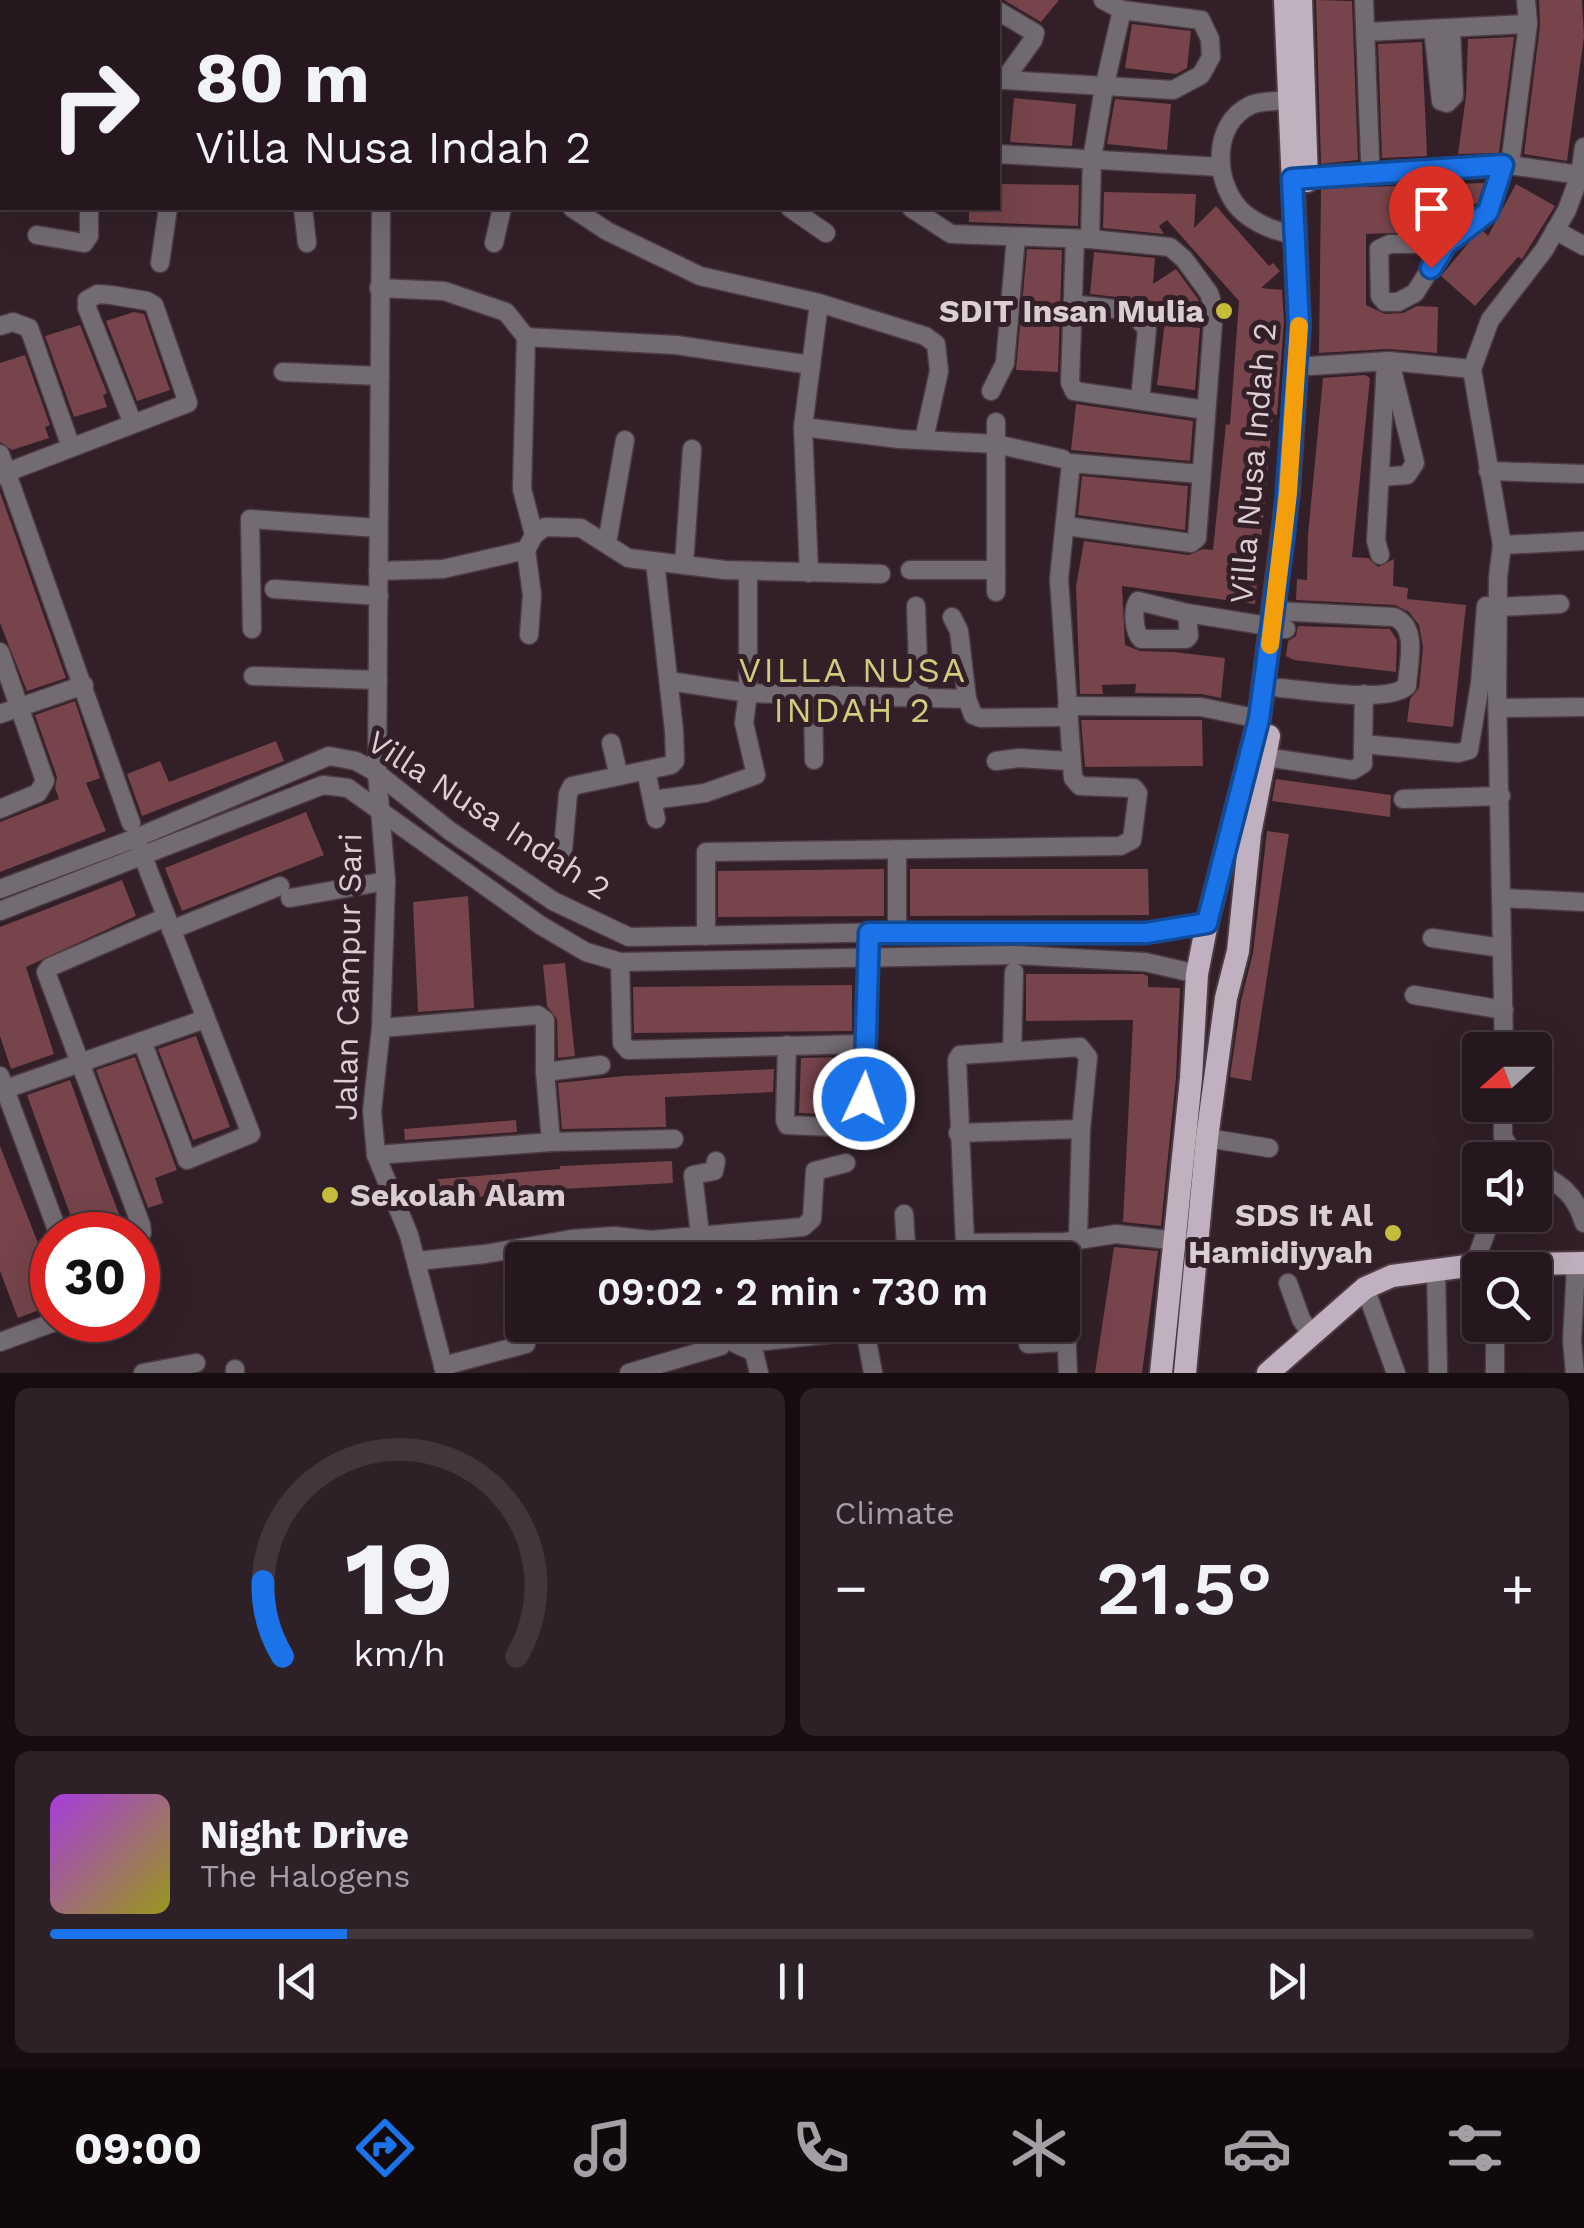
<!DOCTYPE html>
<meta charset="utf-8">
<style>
:root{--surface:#26171e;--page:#2e2027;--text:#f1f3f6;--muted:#a49fa4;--line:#42363c;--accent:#1a73e8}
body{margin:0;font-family:"Work Sans",sans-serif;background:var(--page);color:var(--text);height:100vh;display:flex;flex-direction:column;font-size:38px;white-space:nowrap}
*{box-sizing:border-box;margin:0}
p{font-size:32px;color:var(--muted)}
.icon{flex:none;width:55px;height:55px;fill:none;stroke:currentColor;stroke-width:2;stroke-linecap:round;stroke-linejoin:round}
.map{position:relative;height:1373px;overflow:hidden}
.side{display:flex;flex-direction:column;gap:15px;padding:15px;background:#150d10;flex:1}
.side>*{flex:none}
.guide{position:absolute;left:0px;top:0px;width:1000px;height:210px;box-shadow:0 10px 40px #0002,0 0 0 2px var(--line);background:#26171e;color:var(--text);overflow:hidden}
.needle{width:65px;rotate:249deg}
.fabs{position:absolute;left:1462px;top:1032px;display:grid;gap:20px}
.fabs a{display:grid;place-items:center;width:90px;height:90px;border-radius:10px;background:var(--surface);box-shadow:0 10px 40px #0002,0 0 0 2px var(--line);font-size:50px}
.speed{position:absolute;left:30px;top:1212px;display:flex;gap:20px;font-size:50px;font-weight:700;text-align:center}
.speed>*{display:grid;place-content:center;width:130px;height:130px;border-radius:50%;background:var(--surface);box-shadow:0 10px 40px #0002,0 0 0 2px var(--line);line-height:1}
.speed .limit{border:15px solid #d22;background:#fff;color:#111}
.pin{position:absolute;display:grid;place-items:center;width:85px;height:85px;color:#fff;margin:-102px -42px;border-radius:50% 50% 50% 0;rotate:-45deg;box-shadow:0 0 10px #0007}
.pin .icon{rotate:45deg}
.me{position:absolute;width:110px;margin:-55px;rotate:3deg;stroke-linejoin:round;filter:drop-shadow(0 0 8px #0008)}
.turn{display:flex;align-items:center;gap:35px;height:210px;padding:0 30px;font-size:45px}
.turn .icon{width:130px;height:130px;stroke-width:2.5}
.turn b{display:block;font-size:70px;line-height:85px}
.big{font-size:75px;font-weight:600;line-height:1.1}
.side .widget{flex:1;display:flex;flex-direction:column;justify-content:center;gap:15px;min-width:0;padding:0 35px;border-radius:15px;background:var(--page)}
.side .dial{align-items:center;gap:0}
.dial svg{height:260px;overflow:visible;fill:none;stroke:var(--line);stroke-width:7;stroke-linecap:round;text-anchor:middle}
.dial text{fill:var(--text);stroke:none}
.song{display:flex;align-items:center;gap:30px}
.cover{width:120px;height:120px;border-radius:15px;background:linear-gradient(135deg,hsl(280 70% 55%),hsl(60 70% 35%))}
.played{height:10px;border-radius:5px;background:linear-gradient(90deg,var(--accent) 20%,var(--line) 20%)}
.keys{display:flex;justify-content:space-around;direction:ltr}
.heat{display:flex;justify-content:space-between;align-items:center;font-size:55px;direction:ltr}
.side .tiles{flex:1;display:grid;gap:15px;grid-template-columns:1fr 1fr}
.widget:last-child{grid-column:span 2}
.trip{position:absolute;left:505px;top:1242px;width:575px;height:100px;border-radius:10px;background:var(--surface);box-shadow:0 10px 40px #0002,0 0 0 2px var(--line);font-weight:600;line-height:100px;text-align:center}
.menu{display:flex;height:160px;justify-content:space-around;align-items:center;background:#0f090c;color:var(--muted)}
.menu .icon{width:70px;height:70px}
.menu .active{color:var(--accent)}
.menu b{font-size:45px;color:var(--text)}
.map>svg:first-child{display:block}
.building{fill:#76444a}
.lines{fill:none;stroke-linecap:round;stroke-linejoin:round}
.minor-casing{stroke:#4d3b43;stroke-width:21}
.major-casing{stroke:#4d3b43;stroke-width:26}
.minor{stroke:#736b72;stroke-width:18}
.major{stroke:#c1b1c0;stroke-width:22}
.route-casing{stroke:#114b97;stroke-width:25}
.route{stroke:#1a73e8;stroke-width:18}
.slow{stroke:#f59e0b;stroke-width:18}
.poi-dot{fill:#c6bc3c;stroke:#321f28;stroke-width:4}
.labels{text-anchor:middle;stroke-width:10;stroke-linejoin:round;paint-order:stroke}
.poi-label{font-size:32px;font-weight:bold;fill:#dacdd3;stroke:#321f28;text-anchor:end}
.street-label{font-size:32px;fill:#dacdd3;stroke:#321f28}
.neighbourhood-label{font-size:35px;letter-spacing:2.5px;fill:#d1cb7d;stroke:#321f28}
</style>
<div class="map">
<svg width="1584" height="1373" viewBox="0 0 1584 1373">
<rect width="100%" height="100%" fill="#321f28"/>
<g class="building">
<path d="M1004,0H1059L1041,22Z"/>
<path d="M1316,0L1352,1L1358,160L1321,164Z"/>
<path d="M1539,0H1582L1584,36L1567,161L1524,154L1540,26Z"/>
<path d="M1132,24L1191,31L1187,68L1176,74L1125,68Z"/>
<path d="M1514,37L1499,153L1458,154L1466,96L1468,39Z"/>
<path d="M1422,42L1427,156L1382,158L1378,44Z"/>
<path d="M1014,98L1076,104L1072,146L1010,142Z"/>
<path d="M1115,99L1171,104L1167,150L1107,144Z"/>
<path d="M1484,183L1477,204L1455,206L1463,215L1442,231L1366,234V305L1385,314L1403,313L1417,306L1438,307L1437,353L1388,349L1319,353L1321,189L1367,184V187Z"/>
<path d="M998,184L1079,185L1078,226L969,222V208H998Z"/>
<path d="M1516,184L1555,206L1522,259L1518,257L1475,306L1441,276L1470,241L1483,231L1488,236Z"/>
<path d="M1104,192L1196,194L1194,228L1216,206L1269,266L1273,263L1280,271L1261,288L1282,290L1284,321L1277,415L1273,414L1255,604L1122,586L1125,645L1140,651L1174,652L1225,658L1221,698L1201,694L1135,693L1136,684L1102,685L1103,694H1080L1076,587L1084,541L1189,555L1203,549L1213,550L1226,424L1230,425L1239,301L1167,220L1159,226L1164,234L1103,228Z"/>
<path d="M1027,249L1062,250L1058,372L1016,370Z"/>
<path d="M1094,252L1155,258L1153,284L1176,269L1198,299L1201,312L1181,326L1200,328L1195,390L1157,385L1165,321L1152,301L1090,294Z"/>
<path d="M134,312L144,314L170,390L137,401L106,321Z"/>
<path d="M80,325L107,393L103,395L107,407L74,417L45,336Z"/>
<path d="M25,355L50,425L45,427L49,438L12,450L0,442V363Z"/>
<path d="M1365,375L1370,378L1352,557L1368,558L1378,567L1394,559L1393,586L1408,588L1407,599L1466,605L1453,727L1407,722L1410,699L1419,688L1423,647L1419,625L1409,612L1395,605L1296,600L1297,579L1307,580L1308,535L1323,378Z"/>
<path d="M1076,404L1193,421L1190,461L1071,450Z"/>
<path d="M1082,476L1188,486L1185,530L1078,515Z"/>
<path d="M0,492L66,678L27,691L0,623Z"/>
<path d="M1298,626L1390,629L1397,640L1396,672L1294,660L1286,656L1288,641L1296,636Z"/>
<path d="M75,701L100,778L86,783L106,831L0,872V822L59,799L55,788L57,777L35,715Z"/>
<path d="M1081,720H1202L1203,766L1085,767Z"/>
<path d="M276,741L284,761L142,816L127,774L160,761L169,782Z"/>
<path d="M1276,779L1391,795L1390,817L1272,801Z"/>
<path d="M306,812L324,855L182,911L165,868Z"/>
<path d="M1267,831L1289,834L1251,1081L1230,1077L1241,1001L1253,953Z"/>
<path d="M884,869V916L718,917V871Z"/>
<path d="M910,869H1148L1149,915L910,916Z"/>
<path d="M122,880L136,916L26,967L54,1054L11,1069L0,1036V927Z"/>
<path d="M468,896L474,1008L418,1012L413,902Z"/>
<path d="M565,963L575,1056L558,1058L557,1019L547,1006L543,965Z"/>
<path d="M1026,974H1143L1148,976V987L1180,988L1176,1077L1161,1226L1123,1222L1133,1020L1026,1021Z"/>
<path d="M852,985V1031L634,1033L633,987Z"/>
<path d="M196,1036L230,1127L193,1140L158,1049Z"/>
<path d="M135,1057L177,1170L155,1178L163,1203L148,1208L96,1070Z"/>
<path d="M847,1057L845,1115L799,1113L801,1058Z"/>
<path d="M774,1069L773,1092L665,1097L666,1127L562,1129L558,1083L623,1076Z"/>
<path d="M70,1080L103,1172L127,1235H78L63,1195L27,1095Z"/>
<path d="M516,1120L517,1132L405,1140L404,1129Z"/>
<path d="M0,1146L52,1279V1305L18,1318L0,1271Z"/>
<path d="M672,1161L673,1183L542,1190L431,1202L428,1180L560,1169V1166Z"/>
<path d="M1114,1247L1158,1251L1142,1373H1095Z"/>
</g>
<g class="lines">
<g class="minor-casing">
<g id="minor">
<path d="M505,0L508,2"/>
<path d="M619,0L623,2"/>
<path d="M756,0L759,2"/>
<path d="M978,0L983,2"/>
<path d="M1364,0L1370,159"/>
<path d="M167,2V0"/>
<path d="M383,2L384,0"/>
<path d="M550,2L552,0"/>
<path d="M941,2L942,0"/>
<path d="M998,11L1035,33L1033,40L1004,80"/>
<path d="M1433,29L1441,101L1447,103L1454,96L1451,28"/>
<path d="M1366,32L1528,24"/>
<path d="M998,76L1004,80L1173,90L1201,75L1211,57L1210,39L1201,20L1122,10L1103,0"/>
<path d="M998,154L1220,167"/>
<path d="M1510,165L1528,24L1526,0"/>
<path d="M0,168L2,169"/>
<path d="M1297,179L1371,171L1510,165L1580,175"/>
<path d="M303,208L307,243"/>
<path d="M381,208L377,773L386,881L381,1028L372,1111L376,1155L409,1235L445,1373"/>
<path d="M572,208L607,231L700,276L819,303L803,427L809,573"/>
<path d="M790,208L826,233"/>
<path d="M911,208L951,234L1090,239L1170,247L1184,259L1209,293L1214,309L1197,538L1191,543L1066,526"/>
<path d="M1555,230L1584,246"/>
<path d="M37,235L84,243L89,236V208"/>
<path d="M1295,235C1278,232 1259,225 1245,214C1214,189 1209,124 1251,105C1263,100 1285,101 1298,100"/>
<path d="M1075,239L1070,382L1074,391L1206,410"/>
<path d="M1090,239L1092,159L1104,88L1122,10"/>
<path d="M494,243L502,208"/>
<path d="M1446,244H1390L1379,249L1380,296L1385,302H1398L1415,293L1446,244L1488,212L1503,165"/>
<path d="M160,263L168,208"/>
<path d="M379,288L444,291L506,312L526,337L522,489L534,535"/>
<path d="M819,303L925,336L936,344L939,371L924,439"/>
<path d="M1072,304L1131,311L1147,329L1140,400"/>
<path d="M0,326L13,322L29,328L71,447"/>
<path d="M526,337L676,345L811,365"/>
<path d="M1310,366L1389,361L1472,369"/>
<path d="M283,372L380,376"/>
<path d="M991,391L1005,363L1016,237"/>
<path d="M803,427L900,439L996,444L1063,459"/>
<path d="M0,454L131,823"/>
<path d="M1488,471L1584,474"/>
<path d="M0,475L188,403L154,305L147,301L111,295L98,294L87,300V308L133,424"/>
<path d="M1380,477L1407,475L1415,463L1391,366"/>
<path d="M607,543L625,440"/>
<path d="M1502,545L1584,541"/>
<path d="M526,550L532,595L529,635"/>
<path d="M1380,555L1376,541L1386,362"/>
<path d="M684,565L692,449"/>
<path d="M910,570H996"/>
<path d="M378,571L443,569L526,550L534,535L545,527L581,528L628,558L725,570L881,574"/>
<path d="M274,589L379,596"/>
<path d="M996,592V422"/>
<path d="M916,606L919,698"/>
<path d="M1497,607L1560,604"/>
<path d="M1275,611L1394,617C1419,627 1408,663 1407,686C1388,704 1308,690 1280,688"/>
<path d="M1187,613L1138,601C1132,610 1134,632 1141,639H1186L1189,636L1187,613L1286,629"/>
<path d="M952,617L959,631L967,699"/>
<path d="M252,629L250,519L378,528"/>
<path d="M0,652L45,781L38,793L0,809"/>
<path d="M253,676L378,680"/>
<path d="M669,681L748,693L967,699L973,715L981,718L1067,717"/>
<path d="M813,692L814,760"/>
<path d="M1364,694L1363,744L1458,753L1469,750L1480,684L1486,606"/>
<path d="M1067,706L1201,707L1259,719"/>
<path d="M1499,708L1584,707"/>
<path d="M0,714L84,685"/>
<path d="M611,743L619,776"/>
<path d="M1265,757L1353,770L1363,764V744"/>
<path d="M996,761L1019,758L1070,761"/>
<path d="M646,771L656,819"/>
<path d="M1403,799L1501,796"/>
<path d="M652,800L705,793L756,775L744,723L748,693V571"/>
<path d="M140,849L251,1134L187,1160L142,1041"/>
<path d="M563,850L568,794L572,786L671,765L675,761L674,731L655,562"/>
<path d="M0,889L136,838L329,756L356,761L377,773L450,831L553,901L629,937L897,932L1146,933L1207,923"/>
<path d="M290,898L386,881"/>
<path d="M1502,898L1584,902"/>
<path d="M0,911L323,785L348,788L540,925L586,952L620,962L1014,955L1145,962L1197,974"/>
<path d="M171,930L280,886"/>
<path d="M897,932V849"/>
<path d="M706,936V852L1120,846L1132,840L1138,793L1134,788L1080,786L1073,778L1059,579L1071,463L1200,474"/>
<path d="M1432,938L1502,948"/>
<path d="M620,962L622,1043L628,1050L866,1044"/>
<path d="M1414,995L1504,1010"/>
<path d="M381,1028L538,1015L545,1020V1072"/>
<path d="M787,1045L785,1120L787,1125L860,1128L869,943"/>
<path d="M1504,1050L1497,690L1498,577L1502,545L1472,369L1490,320L1544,250L1567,210L1580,175L1584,147"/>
<path d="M1012,1051L1014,972"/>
<path d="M0,1076L59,1235"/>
<path d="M0,1091L205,1019"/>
<path d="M1503,1105V1137L1517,1160"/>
<path d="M958,1133L1081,1129"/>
<path d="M1207,1138L1269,1148"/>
<path d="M551,1142L545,1072L601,1065"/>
<path d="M376,1155L551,1142L674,1139"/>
<path d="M1535,1170C1561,1185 1575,1193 1584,1223"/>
<path d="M904,1214L907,1260"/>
<path d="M1078,1238L1081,1129L1088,1057L1080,1047L960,1055L957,1060L965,1243L1065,1242L1116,1234L1187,1242"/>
<path d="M138,1242L142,1232L141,1225L46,972L50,967L166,917"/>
<path d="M703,1260L693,1175L714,1171L716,1161"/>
<path d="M417,1261L485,1254L572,1239L614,1236L651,1240L803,1227L812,1219L815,1171L846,1163"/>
<path d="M1474,1265L1492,1216"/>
<path d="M1436,1268L1438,1372"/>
<path d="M1288,1283L1301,1319L1311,1334"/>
<path d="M1365,1288L1396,1373"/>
<path d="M1062,1297L1065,1300L1068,1373"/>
<path d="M1495,1325V1373"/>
<path d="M0,1342L60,1320"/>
<path d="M736,1344L754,1352L759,1373"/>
<path d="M738,1344L865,1330L873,1373"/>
<path d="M1028,1344L1067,1342"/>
<path d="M443,1366L526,1344"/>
<path d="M235,1369V1373"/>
<path d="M143,1373L196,1363"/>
<path d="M629,1373L721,1346L717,1325"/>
<path d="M1575,1373L1572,1341L1576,1265"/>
</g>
</g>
<g class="major-casing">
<g id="major">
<path d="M1301,0L1307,181"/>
<path d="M1161,1373L1191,1078L1197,974L1207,923L1259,719L1288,493L1299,325L1285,0"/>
<path d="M1185,1373L1207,1138L1226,998L1238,951L1250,834L1269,736"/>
<path d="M1268,1373L1365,1288L1392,1276L1474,1265L1584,1263"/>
</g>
</g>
<use href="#minor" class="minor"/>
<use href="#major" class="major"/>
</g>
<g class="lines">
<g class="route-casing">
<path id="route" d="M864,1099L869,933H1146L1207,923L1259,719L1284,533L1299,325L1292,179L1503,165L1488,212L1446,244L1431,268"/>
</g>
<use href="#route" class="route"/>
<path class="slow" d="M1270,645L1288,493L1299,326"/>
</g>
<g class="poi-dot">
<circle cx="1224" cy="311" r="10"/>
<circle cx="330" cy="1195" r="10"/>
<circle cx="1393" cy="1233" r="10"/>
</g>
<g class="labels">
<g class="poi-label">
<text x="1204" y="322">SDIT Insan Mulia</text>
<text x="350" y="1206" text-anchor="start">Sekolah Alam</text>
<text x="1373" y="1226">SDS It Al<tspan x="1373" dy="37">Hamidiyyah</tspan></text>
</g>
<g class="street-label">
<text transform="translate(1253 463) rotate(-85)" y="11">Villa Nusa Indah 2</text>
<text transform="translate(489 815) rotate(33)" y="11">Villa Nusa Indah 2</text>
<text transform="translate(348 977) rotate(-89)" y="11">Jalan Campur Sari</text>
</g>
<g class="neighbourhood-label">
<text x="853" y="682">VILLA NUSA<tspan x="853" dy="40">INDAH 2</tspan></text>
</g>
</g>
</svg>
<div class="fabs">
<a><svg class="needle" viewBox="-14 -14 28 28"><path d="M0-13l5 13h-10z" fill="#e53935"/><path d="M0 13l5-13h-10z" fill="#a49fa4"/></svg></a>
<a><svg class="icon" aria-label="sound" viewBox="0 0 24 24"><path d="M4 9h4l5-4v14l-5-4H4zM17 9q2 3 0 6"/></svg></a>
<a><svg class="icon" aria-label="search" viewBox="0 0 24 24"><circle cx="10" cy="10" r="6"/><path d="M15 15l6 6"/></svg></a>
</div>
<div class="speed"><div class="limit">30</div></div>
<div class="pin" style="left:1431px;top:268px;background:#d93025"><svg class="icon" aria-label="arrive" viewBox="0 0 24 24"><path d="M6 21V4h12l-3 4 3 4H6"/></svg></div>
<svg class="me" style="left:864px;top:1099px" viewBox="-20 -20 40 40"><circle r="17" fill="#1a73e8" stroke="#fff" stroke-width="3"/><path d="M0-11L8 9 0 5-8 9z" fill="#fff"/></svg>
<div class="trip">09:02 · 2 min · 730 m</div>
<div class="guide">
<div class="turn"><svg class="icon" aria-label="right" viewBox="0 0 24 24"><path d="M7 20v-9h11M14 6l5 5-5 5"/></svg><div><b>80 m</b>Villa Nusa Indah 2</div></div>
</div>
</div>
<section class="side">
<div class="tiles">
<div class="widget dial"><svg viewBox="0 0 100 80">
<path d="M14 69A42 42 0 1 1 86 69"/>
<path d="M14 69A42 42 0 0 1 8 46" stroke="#1a73e8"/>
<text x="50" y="56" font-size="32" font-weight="700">19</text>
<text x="50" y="72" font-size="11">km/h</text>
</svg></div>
<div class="widget"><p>Climate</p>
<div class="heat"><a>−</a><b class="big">21.5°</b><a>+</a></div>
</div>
<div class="widget">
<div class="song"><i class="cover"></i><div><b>Night Drive</b><p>The Halogens</p></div></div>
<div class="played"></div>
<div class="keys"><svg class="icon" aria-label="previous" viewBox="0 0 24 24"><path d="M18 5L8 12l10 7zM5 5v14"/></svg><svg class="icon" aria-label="pause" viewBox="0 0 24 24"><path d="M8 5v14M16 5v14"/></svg><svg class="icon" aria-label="next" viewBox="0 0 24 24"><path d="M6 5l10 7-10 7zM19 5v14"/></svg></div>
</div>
</div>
</section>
<nav class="menu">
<b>09:00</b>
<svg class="icon active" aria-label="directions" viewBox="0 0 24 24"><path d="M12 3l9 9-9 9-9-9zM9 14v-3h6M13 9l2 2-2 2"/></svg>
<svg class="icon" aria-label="music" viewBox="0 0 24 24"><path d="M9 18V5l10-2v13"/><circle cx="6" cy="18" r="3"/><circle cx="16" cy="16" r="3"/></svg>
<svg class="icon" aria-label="phone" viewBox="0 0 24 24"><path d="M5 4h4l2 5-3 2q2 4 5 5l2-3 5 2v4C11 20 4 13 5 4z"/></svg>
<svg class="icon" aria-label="climate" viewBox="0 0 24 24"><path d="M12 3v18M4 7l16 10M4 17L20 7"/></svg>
<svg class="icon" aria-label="car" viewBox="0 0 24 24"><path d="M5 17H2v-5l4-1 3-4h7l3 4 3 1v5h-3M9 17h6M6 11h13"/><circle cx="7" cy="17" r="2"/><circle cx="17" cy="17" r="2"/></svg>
<svg class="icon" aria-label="filters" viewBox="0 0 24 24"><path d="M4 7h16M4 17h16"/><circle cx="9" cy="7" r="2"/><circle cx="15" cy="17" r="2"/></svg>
</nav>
